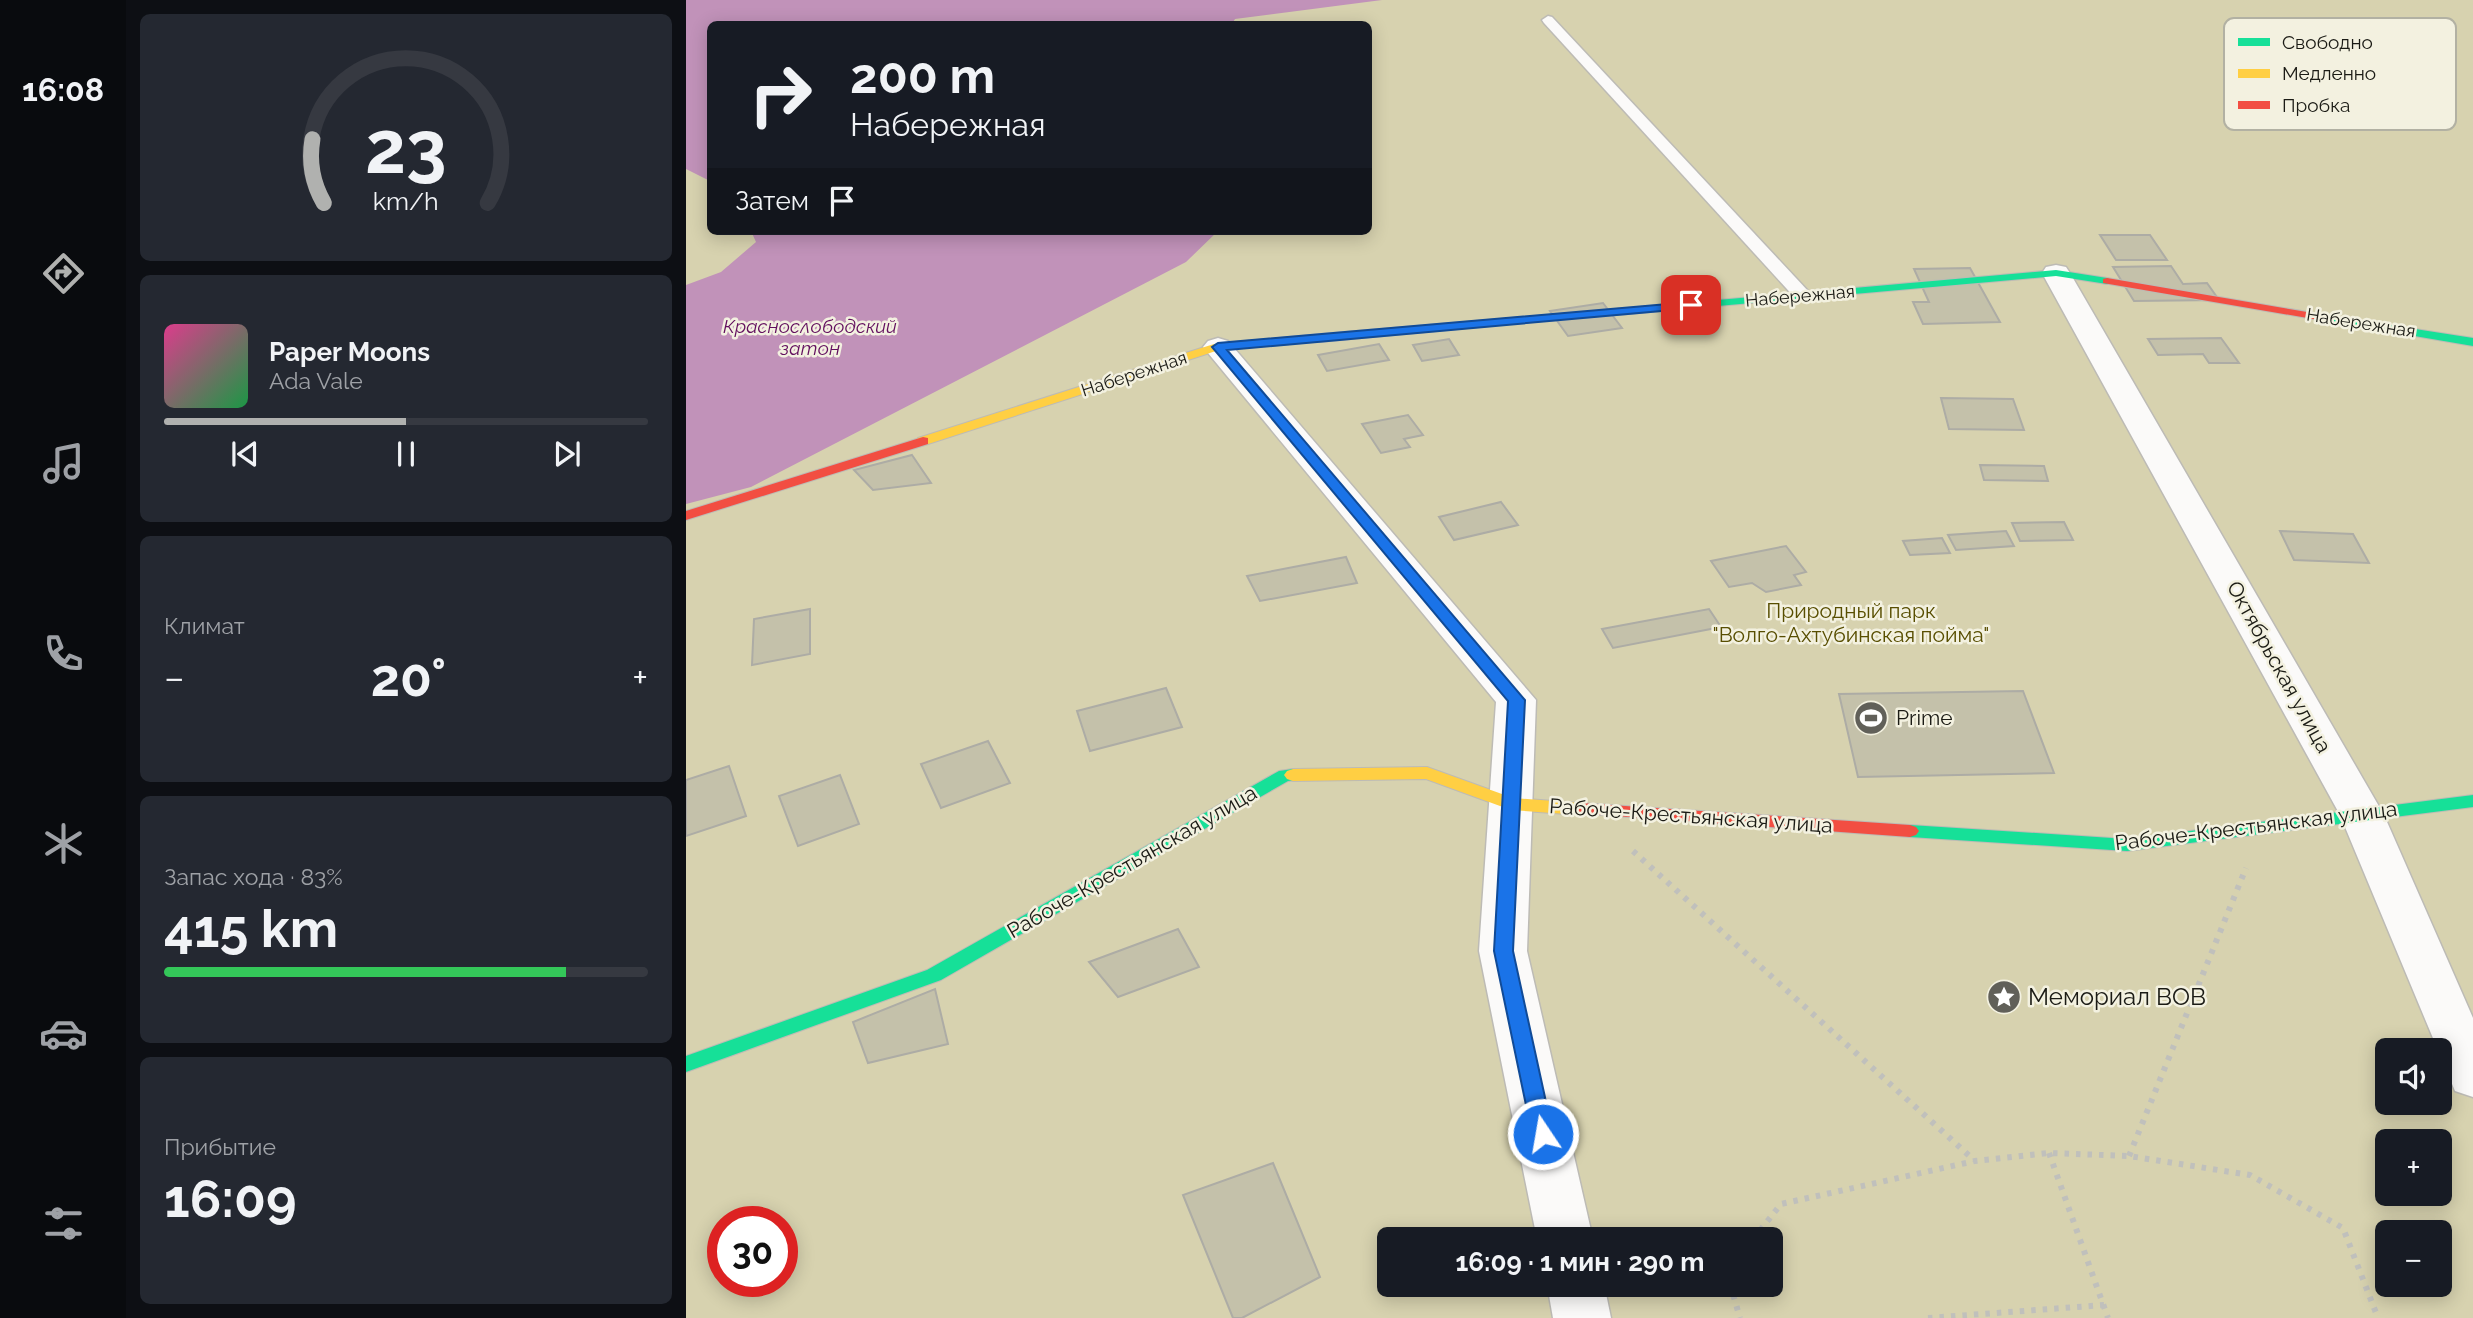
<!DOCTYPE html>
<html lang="ru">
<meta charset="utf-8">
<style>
:root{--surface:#171b24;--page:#242831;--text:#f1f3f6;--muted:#9ea1a6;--line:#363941;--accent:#b0b1af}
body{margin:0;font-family:Raleway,sans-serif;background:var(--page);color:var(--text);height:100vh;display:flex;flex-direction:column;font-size:26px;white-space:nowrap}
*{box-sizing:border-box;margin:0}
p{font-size:23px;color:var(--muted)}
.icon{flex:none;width:38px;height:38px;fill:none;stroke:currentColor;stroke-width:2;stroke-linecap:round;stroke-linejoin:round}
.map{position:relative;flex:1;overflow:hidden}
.details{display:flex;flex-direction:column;gap:14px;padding:14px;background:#0d0f14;width:560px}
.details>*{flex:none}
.guide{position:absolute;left:21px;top:21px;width:665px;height:214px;border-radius:10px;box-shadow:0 4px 18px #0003;background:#171b24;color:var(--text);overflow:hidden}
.buttons{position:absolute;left:1689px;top:1038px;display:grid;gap:14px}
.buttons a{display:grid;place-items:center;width:77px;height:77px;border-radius:10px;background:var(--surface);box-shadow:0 4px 18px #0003;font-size:35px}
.speed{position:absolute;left:21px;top:1206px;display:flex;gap:14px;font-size:35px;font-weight:700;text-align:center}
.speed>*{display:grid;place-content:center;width:91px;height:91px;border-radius:50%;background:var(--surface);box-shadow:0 4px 18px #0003;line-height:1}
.speed .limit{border:10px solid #d22;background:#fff;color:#111}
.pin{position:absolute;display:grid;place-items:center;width:60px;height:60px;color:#fff;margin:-30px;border-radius:14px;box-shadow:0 4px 10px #0006}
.me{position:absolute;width:77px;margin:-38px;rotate:348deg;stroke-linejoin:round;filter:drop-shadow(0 0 5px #0008)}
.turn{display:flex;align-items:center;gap:24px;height:147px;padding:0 28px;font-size:32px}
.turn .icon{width:91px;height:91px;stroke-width:2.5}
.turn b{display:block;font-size:49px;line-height:60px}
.then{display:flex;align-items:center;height:66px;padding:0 28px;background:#0003;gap:14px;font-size:26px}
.big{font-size:52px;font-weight:700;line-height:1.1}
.details .widget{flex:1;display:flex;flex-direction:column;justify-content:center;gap:10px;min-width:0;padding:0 24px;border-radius:10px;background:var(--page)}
.details .dial{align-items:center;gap:0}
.dial svg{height:182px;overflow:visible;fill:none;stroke:var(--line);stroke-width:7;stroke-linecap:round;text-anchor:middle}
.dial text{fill:var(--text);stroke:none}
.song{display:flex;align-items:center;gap:21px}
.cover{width:84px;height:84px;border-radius:10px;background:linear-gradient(135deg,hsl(330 70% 55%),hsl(140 70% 35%))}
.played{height:7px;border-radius:4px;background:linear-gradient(90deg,var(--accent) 50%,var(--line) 50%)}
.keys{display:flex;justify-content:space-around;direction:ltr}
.heat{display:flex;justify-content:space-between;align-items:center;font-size:38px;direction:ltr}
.charge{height:10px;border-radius:5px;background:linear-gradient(90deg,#34c759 83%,var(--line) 0)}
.trip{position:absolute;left:691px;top:1227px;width:406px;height:70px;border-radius:10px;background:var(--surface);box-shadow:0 4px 18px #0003;font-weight:700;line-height:70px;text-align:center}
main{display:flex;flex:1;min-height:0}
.dock{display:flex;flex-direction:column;width:126px;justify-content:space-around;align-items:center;background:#090b0e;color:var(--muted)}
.dock .icon{width:49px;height:49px}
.dock .current{color:var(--accent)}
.dock b{font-size:32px;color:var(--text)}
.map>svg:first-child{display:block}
.green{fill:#d7d2af;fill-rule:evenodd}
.water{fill:#c192b9}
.building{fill:#c4c1aa;stroke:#adaca5;stroke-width:2}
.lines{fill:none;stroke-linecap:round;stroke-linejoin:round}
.lane-casing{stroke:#bdbbb5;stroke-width:3}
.street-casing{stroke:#bdbbb5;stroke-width:3}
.fast-casing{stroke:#bdbbb5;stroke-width:2}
.slow-casing{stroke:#bdbbb5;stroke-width:2}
.jam-casing{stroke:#bdbbb5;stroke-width:2}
.path{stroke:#c0c0bc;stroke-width:6;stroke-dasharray:4.5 7;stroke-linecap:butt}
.lane{fill:#fbfaf9;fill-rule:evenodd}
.street{fill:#fbfaf9;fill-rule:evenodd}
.fast{fill:#16e098;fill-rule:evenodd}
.slow{fill:#ffcf43;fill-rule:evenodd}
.jam{fill:#f24e42;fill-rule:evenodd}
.route{fill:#1a73e8;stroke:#114b97;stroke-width:2}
.labels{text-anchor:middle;stroke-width:5;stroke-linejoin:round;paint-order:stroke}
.far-street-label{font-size:18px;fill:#1b1b15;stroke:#f3f1e0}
.far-water-label{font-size:19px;font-style:italic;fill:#620e5e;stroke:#f3f1e0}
.park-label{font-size:21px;fill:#584e01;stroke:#f3f1e0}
.street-label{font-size:21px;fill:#1b1b15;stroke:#f3f1e0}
.poi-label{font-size:21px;fill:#1b1b15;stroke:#f3f1e0;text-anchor:start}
.near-poi-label{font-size:24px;fill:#1b1b15;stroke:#f3f1e0;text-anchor:start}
.key{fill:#f3f1e0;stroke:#b2b1a3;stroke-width:2}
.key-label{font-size:19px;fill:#1b1b15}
</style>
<main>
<nav class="dock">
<b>16:08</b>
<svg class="icon current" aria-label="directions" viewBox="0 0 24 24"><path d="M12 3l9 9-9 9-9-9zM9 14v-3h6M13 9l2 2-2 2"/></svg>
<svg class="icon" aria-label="music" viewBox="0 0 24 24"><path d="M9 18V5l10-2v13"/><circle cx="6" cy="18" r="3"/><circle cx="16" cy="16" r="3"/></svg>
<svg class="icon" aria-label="phone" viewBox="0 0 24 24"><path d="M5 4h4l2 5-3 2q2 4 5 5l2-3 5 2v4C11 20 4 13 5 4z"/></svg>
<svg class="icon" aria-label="climate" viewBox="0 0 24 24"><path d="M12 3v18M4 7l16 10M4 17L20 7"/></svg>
<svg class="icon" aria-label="car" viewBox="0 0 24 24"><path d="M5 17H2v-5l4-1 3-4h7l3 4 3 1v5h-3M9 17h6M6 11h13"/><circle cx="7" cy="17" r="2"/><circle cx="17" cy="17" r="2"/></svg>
<svg class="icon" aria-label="filters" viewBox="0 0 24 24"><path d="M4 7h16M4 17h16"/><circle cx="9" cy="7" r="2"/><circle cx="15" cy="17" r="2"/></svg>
</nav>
<section class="details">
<div class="widget dial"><svg viewBox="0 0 100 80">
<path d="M14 69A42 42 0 1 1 86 69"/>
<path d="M14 69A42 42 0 0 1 9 41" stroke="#b0b1af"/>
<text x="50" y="56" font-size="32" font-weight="700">23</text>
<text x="50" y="72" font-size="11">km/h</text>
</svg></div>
<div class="widget">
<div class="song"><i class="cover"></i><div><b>Paper Moons</b><p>Ada Vale</p></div></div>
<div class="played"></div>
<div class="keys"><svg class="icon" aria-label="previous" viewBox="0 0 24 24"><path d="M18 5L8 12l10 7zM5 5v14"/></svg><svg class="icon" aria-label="pause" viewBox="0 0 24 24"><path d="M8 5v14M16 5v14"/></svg><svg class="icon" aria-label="next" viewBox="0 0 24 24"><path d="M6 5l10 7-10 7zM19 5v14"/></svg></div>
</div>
<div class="widget"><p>Климат</p>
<div class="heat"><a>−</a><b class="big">20°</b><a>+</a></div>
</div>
<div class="widget"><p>Запас хода · 83%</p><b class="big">415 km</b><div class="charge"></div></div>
<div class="widget"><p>Прибытие</p><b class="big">16:09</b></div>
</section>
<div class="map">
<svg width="1787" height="1318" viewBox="0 0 1787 1318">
<rect width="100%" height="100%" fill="#e2e0d7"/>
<path class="green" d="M0,0H1787V1318H0ZM24,24H682V231H24ZM1701,1050H1754V1102H1701ZM1701,1141H1754V1194H1701ZM37,1222H96V1281H37ZM1701,1232H1754V1284H1701ZM704,1239H1085V1284H704Z"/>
<g class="water">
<path d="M0,0H696L549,19L546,24H24V181L0,169Z"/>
<path d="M65,231H532L500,262L65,487L0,504V285L35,272L70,242Z"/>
</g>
<g class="building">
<path d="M1414,235H1464L1481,260H1430Z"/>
<path d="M1485,266L1497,284L1521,283L1533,300L1448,301L1427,267Z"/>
<path d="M1284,268L1314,322L1237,324L1227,302H1243L1228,269Z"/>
<path d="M917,303L936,328L882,336L864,311Z"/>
<path d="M1535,338L1553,363H1523L1517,354L1472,355L1462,339Z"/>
<path d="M763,339L773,355L736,361L727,345Z"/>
<path d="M693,344L703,360L641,371L632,355Z"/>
<path d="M1255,398L1327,399L1338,430L1263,429Z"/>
<path d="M722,415L737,435L718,439L724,447L695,453L676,424Z"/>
<path d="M226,455L245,483L187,490L168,470Z"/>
<path d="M1294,465L1358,466L1362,481L1298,480Z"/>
<path d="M815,502L832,525L768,540L753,517Z"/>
<path d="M1378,522L1387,540L1334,541L1326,523Z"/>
<path d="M1320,531L1328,546L1270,550L1262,535Z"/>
<path d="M1594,531L1667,534L1683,563L1608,560Z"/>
<path d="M1256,538L1264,553L1224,555L1217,541Z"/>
<path d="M1100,546L1120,572L1108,575L1115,585L1080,592L1066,583L1043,587L1025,561Z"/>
<path d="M660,557L671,583L574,601L561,576Z"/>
<path d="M124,609V654L66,665L68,619Z"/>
<path d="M1023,609L1035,627L927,648L916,629Z"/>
<path d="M480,688L496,727L404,751L391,711Z"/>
<path d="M1337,691L1368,773L1172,777L1153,694Z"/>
<path d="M302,741L324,783L255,808L235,764Z"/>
<path d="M43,766L60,816L0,836V780Z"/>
<path d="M154,775L173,824L112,846L93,796Z"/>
<path d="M492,929L513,967L432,997L403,962Z"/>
<path d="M249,989L262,1044L182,1063L167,1022Z"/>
<path d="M587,1163L634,1277L556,1318H547L497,1195Z"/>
</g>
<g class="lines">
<g class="lane-casing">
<path id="lane" d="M862,16L866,17L1123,292L1126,296L1123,300H1111L858,23L856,20Z"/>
</g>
<g class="street-casing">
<g id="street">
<path d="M1370,265L1380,267L1384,273L1698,815L1787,1018V1097L1769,1091L1654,815L1356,273L1360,267Z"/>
<path d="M532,338L542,341L850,700L841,951L907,1239H851L793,951L810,702L522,353L517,347L522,341Z"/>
<path d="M861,1284H918L925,1318H867Z"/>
</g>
</g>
<g class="fast-casing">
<g id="fast">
<path d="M1370,270L1421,278L1427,281L1421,284L1370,276L862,321L856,318L862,315Z"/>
<path d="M1639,315L1787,338V346L1635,320L1633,318Z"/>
<path d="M607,769L613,771L616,775L613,779L602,781L255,980L0,1072V1056L241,970L593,771Z"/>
<path d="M1787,795V807L1441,851L1224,837L1218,835L1215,831L1218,827L1224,825L1441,839Z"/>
</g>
</g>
<g class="slow-casing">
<g id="slow">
<path d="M634,334L640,338L638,341L533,350L242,444H232L230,441L232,438L528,344Z"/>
<path d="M741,767L827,798L894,803L900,805L903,809L900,813L894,815L825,810L740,779L607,781L601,779L598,775L601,771L607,769Z"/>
</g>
</g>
<g class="jam-casing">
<g id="jam">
<path d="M1421,278L1639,315L1645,318L1639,321L1417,283V279Z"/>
<path d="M862,315L866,316V320L634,342L628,338L634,334Z"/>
<path d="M237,437L242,438V444L0,520V511Z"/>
<path d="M894,803L1224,825L1230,827L1233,831L1230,835L1224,837L888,813L885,809L888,805Z"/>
</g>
</g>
<g class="path">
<path d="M947,851L1288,1160"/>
<path d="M1363,1153L1422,1318"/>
<path d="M1443,1156L1560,868"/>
<path d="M1067,1239L1095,1204L1289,1161L1363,1153L1443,1156L1564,1175L1657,1228L1692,1318"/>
<path d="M1044,1284L1054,1318"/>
<path d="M1242,1318L1418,1305"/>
</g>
<use href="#lane" class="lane"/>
<use href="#street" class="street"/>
<use href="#fast" class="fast"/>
<use href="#slow" class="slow"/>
<use href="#jam" class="jam"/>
</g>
<path class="route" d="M1005,302L1011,305L1009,308L541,350L839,700L827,951L867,1134L864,1141L857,1143L849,1141L846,1134L808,951L822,701L526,347L532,343Z"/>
<defs>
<g id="stadium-disc" transform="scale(1.75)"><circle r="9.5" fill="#616059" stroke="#f3f1e0"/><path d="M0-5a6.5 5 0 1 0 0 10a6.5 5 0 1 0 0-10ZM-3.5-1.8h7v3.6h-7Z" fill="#fff"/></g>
<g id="sight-disc" transform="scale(1.75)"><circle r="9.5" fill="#616059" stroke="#f3f1e0"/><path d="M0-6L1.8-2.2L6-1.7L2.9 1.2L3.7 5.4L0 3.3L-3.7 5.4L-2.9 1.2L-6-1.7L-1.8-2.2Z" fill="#fff"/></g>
</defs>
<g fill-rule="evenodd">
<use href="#stadium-disc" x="1185" y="718"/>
<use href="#sight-disc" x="1318" y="997"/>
</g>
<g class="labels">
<g class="far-street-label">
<text transform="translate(1114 296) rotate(-5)" y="6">Набережная</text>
<text transform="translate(1675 323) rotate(9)" y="6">Набережная</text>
<text transform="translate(448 374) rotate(-18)" y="6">Набережная</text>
</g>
<g class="far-water-label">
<text x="124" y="333">Краснослободский<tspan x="124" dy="22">затон</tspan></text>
</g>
<g class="park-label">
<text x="1165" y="618">Природный парк<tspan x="1165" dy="24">"Волго-Ахтубинская пойма"</tspan></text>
</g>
<g class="street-label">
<text transform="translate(1593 667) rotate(61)" y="7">Октябрьская улица</text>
<text transform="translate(1005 816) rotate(4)" y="7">Рабоче-Крестьянская улица</text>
<text transform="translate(1570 826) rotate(-7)" y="7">Рабоче-Крестьянская улица</text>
<text transform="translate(446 862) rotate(-30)" y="7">Рабоче-Крестьянская улица</text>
</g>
<g class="poi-label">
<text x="1210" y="725">Prime</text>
</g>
<g class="near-poi-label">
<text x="1342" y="1005">Мемориал ВОВ</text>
</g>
</g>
<rect x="1538" y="18" width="232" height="112" rx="10" class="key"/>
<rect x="1552" y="38" width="32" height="8" fill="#16e098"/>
<rect x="1552" y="69" width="32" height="9" fill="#ffcf43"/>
<rect x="1552" y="101" width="32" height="8" fill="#f24e42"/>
<g class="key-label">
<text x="1596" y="49">Свободно</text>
<text x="1596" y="80">Медленно</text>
<text x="1596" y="112">Пробка</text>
</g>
</svg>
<div class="buttons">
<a><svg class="icon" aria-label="sound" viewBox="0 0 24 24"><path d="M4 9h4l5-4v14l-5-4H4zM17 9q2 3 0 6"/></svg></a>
<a>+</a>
<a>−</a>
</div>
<div class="speed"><div class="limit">30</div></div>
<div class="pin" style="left:1005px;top:305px;background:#d93025"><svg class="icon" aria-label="arrive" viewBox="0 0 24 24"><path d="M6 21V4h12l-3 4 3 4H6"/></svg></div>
<svg class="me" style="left:857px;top:1134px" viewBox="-20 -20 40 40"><circle r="17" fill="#1a73e8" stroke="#fff" stroke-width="3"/><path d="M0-11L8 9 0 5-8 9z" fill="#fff"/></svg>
<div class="trip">16:09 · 1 мин · 290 m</div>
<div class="guide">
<div class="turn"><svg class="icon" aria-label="right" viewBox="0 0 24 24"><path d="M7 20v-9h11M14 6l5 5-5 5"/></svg><div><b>200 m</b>Набережная</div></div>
<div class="then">Затем<svg class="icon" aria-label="arrive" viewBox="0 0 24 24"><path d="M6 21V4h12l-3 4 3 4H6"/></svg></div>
</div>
</div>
</main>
